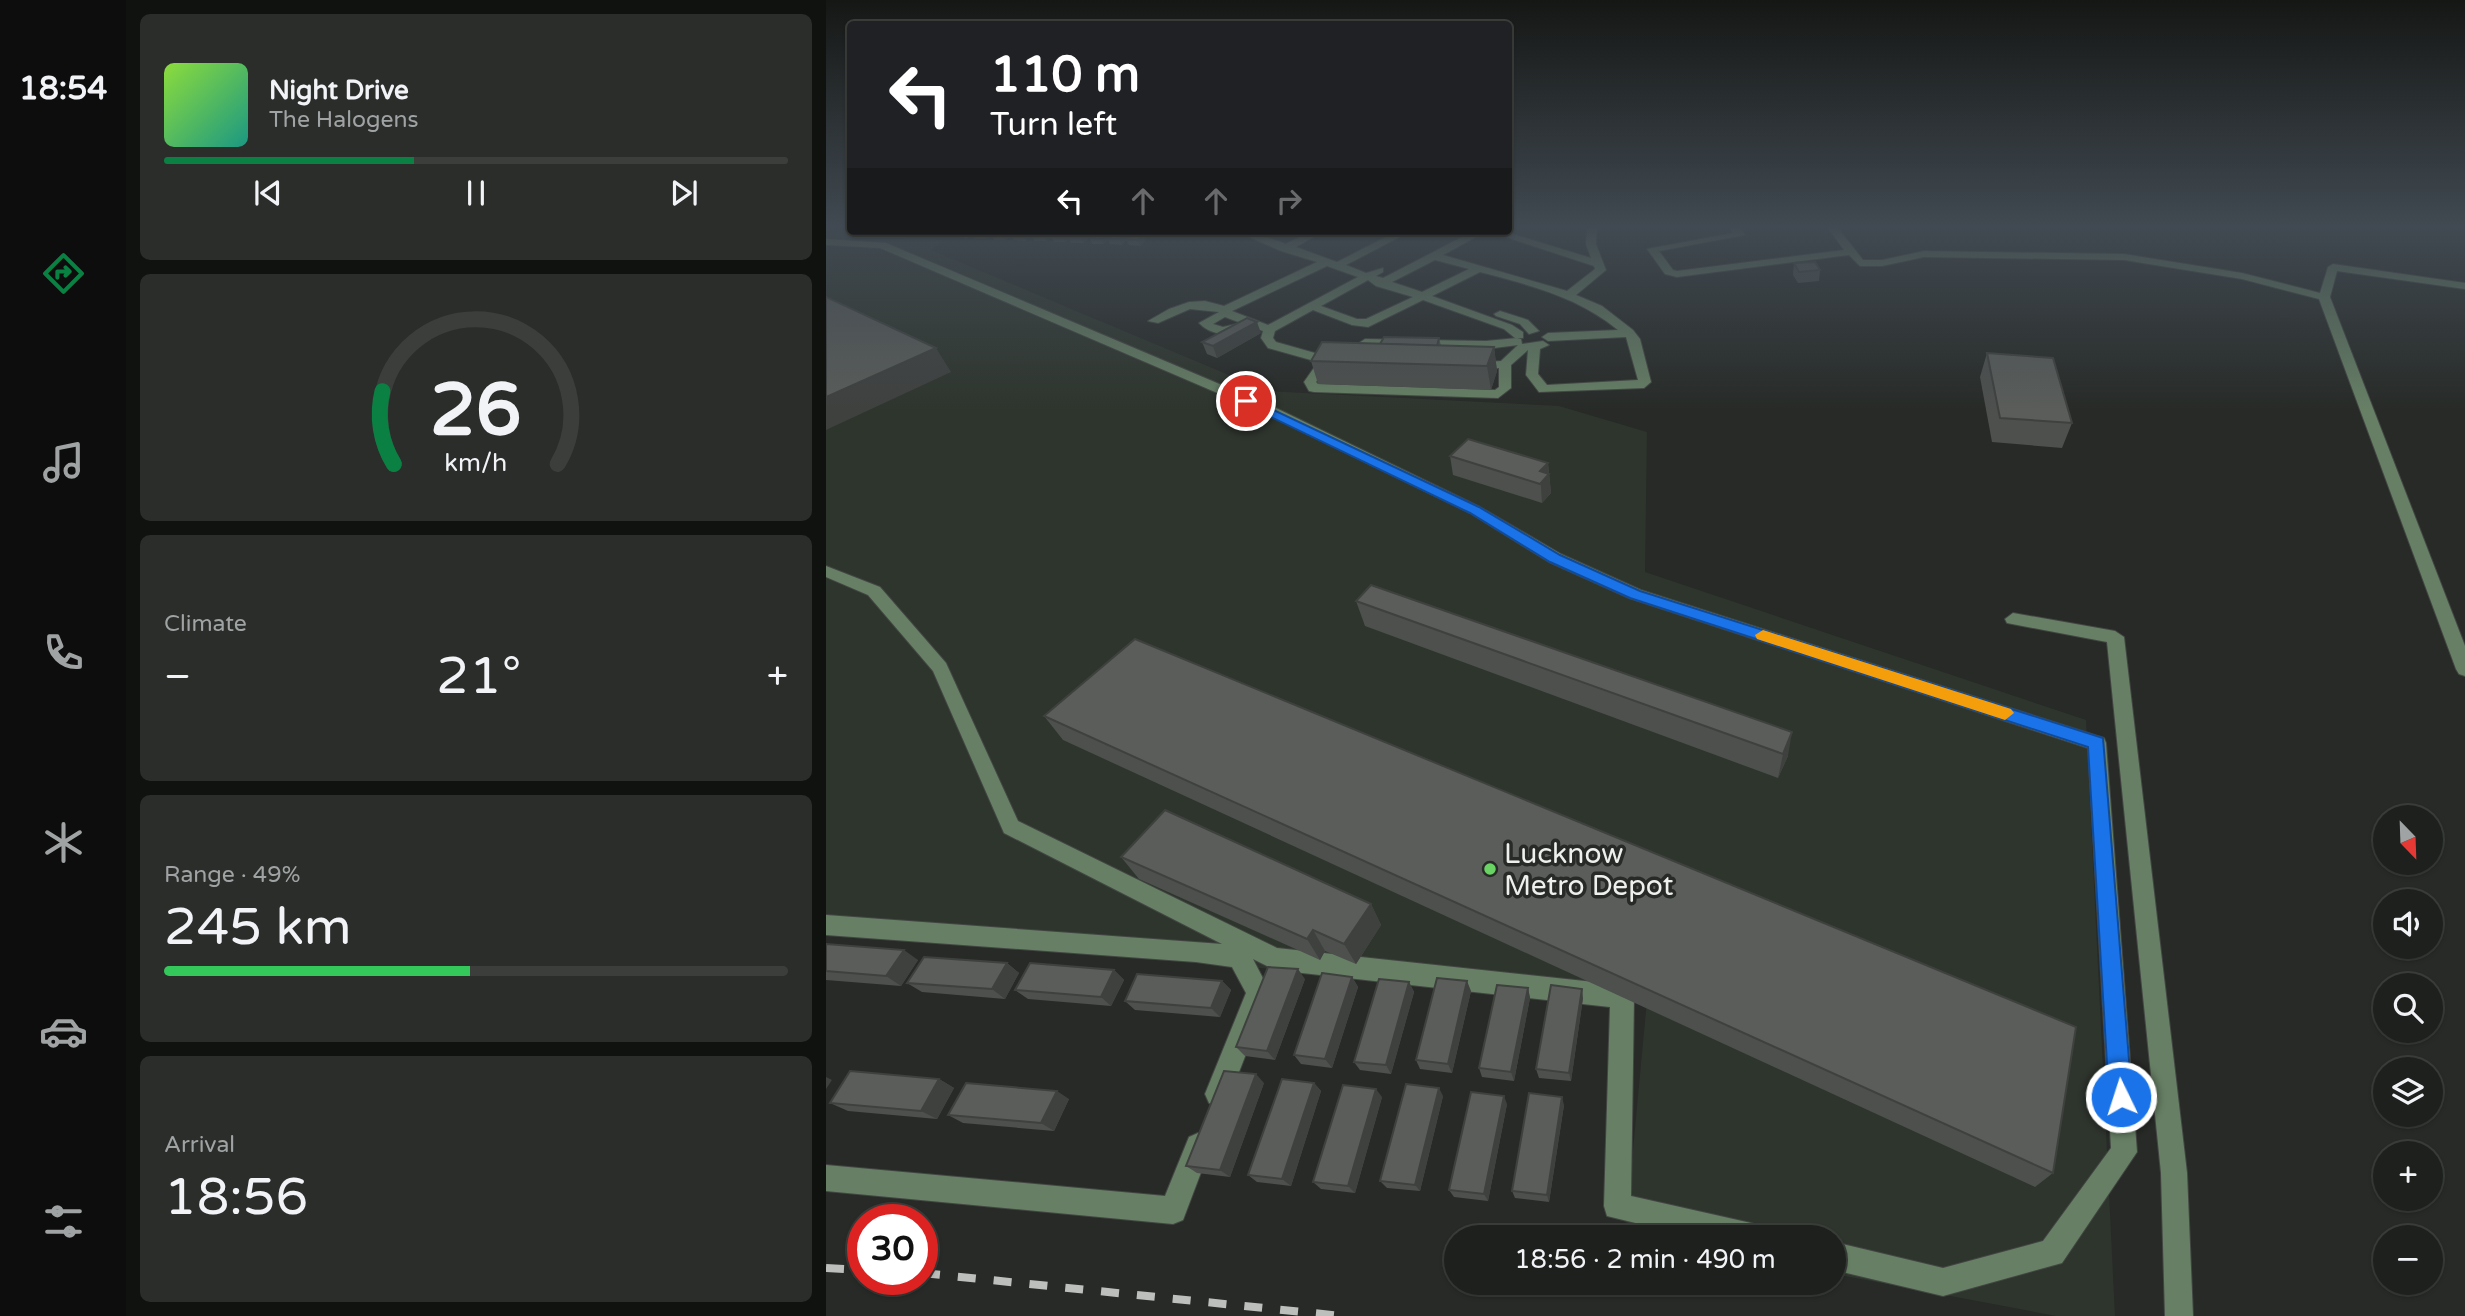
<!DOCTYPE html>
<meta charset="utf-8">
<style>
:root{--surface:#1d201d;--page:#2a2d2a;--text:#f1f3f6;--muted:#a0a3a4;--line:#3b3e3b;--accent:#0b8043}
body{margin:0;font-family:"Varela Round",sans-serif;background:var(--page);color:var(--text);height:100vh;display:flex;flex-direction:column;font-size:26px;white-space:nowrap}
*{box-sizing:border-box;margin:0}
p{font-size:23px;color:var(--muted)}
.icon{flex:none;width:38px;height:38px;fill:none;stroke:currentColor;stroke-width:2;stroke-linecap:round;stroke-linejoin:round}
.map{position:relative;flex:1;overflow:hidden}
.panel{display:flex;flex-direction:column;gap:14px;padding:14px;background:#101210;width:700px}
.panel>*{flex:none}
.banner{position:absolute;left:21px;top:21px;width:665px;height:214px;border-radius:7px;box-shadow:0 2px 5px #0004,0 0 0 2px var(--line);background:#202124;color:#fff;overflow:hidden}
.needle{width:46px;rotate:157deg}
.buttons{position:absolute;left:1547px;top:805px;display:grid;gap:14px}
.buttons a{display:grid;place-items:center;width:70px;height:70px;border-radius:50%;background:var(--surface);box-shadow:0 2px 5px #0004,0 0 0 2px var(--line);font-size:35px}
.speed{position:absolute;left:21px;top:1204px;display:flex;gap:14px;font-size:35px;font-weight:700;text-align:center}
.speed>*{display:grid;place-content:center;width:91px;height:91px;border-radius:50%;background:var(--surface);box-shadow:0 2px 5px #0004,0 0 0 2px var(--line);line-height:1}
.speed .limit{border:10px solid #d22;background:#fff;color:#111}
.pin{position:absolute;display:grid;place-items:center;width:60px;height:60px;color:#fff;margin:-30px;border:4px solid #fff;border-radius:50%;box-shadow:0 2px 7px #0007}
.me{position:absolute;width:77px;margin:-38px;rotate:356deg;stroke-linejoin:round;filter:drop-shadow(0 0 5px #0008)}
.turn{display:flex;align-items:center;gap:24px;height:147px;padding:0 28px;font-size:32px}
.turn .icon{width:91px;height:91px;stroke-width:2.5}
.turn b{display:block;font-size:49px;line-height:60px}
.lanes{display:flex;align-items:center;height:66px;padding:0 28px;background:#0003;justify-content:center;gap:35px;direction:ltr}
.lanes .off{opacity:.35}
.big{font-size:52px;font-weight:600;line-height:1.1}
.panel .card{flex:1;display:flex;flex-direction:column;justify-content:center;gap:10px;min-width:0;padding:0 24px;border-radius:10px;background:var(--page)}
.panel .dial{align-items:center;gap:0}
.dial svg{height:182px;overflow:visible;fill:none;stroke:var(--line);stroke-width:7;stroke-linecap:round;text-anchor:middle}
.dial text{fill:var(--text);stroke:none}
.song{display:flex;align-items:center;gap:21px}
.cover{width:84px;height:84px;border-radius:10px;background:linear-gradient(135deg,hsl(90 70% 55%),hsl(170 70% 35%))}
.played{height:7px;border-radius:4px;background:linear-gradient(90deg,var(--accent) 40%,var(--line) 40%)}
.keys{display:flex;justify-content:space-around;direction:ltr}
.heat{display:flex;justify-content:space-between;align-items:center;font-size:38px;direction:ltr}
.charge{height:10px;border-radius:5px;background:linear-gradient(90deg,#34c759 49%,var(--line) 0)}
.trip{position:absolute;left:618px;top:1225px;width:402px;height:70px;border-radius:35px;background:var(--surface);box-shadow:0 2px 5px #0004,0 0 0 2px var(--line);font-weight:600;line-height:70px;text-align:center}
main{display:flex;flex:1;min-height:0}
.dock{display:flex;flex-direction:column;width:126px;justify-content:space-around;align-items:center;background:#0c0d0c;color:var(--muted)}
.dock .icon{width:49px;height:49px}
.dock .current{color:var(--accent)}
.dock b{font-size:32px;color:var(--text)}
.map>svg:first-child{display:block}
.built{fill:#2e352d}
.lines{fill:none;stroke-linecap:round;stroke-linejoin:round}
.minor-casing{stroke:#434643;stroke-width:2}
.minor{fill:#678065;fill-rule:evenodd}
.rail{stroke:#bdbfbd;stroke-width:8;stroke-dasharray:18 18;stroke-linecap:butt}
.wall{fill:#4d504d}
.shaded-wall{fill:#3f413f}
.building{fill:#5a5d5a;stroke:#3f413f;stroke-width:2}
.route{fill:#1a73e8;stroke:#114b97;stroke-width:2}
.slow{fill:#f59e0b}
.poi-dot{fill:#69d464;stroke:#272a27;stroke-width:2.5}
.labels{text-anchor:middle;stroke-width:7;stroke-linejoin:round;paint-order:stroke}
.near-poi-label{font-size:28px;fill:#eef0ee;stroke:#272a27;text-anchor:start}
</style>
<main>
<nav class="dock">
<b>18:54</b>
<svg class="icon current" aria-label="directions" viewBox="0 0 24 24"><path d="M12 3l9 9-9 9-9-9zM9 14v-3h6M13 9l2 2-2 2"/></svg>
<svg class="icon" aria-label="music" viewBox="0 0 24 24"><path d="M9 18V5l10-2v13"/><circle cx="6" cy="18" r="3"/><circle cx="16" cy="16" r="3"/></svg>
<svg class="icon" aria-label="phone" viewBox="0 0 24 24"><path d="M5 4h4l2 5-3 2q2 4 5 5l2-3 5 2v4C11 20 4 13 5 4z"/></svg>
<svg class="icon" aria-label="climate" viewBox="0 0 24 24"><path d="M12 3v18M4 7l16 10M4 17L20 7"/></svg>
<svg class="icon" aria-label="car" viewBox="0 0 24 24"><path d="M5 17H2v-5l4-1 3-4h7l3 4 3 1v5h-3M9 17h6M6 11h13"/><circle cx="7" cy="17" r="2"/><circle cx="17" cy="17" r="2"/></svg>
<svg class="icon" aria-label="filters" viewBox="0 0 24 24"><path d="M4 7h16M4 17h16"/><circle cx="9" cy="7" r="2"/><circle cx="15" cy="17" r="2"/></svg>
</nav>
<section class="panel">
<div class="card">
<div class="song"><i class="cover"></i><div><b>Night Drive</b><p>The Halogens</p></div></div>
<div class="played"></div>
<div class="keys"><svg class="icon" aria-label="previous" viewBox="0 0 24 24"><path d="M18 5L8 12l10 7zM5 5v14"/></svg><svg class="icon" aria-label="pause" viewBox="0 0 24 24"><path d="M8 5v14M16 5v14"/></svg><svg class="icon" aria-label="next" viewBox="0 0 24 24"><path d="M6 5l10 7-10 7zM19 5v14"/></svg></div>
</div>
<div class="card dial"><svg viewBox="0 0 100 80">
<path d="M14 69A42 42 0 1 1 86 69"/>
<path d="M14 69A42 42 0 0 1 9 37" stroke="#0b8043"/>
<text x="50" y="56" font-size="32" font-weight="700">26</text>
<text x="50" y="72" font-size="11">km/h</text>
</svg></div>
<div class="card"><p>Climate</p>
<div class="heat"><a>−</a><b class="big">21°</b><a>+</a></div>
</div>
<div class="card"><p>Range · 49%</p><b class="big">245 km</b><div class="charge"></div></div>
<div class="card"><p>Arrival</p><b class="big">18:56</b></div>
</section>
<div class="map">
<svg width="1639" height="1316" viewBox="0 0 1639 1316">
<rect width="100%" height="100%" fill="#272a27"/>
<path class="built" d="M0,233L118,240L105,250L441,391L733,406L821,432L819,572L1260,720L1289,1316H1230L1008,1274V1237L799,1235L821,1000L0,932Z"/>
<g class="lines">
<g class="minor-casing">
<g id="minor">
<path d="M761,228H771L770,244L780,270L750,295L776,306L807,330L814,339L825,382L818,388L713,392L700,375L702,350L685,365V388L672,398L488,392L483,391L478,382L492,362L442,348L435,338L437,331L421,325C411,339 385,336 373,323L393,312L364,309L332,323L322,321L343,309L363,302L379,301L398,306L491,262L455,251L409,231H424L460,244L485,231H498L470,247L511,262L572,231H585L520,265L540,273L557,268V272L550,276L557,278L648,231H677L765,258L760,244ZM661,231L768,266L769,269L741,291L617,255ZM609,260L643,269L596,292L566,282ZM501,266L532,277L442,325L406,311ZM654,272C704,285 752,297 792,330L722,333L716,337L722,341L800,337L812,380L721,385L712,374L714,349L723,345L717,341L696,344L695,339L691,338L660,341L539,339L533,343L535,346L660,349L692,345L675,361L647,363L641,367L647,371L673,368V387L669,390L492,384L490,382L502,365H510V359L450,342L447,338L449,331L487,310L526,325L542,327L597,300L678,329L689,338H697V332L686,325L606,296ZM542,280L550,286L587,297L540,319H531L495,306ZM399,317L415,323L397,327L387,324Z"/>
<path d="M904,228H914L919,235L833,251L847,270L851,271L1018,250L1002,228H1012L1037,260H1056L1098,251L1298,254L1416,273L1494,293L1502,267L1507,264L1639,283V289L1511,271L1504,297L1639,646V676L1633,674L1630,669L1493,299L1416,279L1298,260L1098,257L1056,266H1034L1023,255L851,277L839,274L821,249L907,233Z"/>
<path d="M139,231H151L140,238L135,235Z"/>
<path d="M0,239L60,243L448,407L654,507L735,554L815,590L1278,738L1280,743L1311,1152L1236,1263L1117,1296L1008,1270V1242L1117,1268L1217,1241L1285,1148L1262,748L803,598L723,562L644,513L438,413L54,248L0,245Z"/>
<path d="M674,311L702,320L713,331L703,334L694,324L670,316L668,314Z"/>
<path d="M0,566L54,587L120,663L192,821L451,948L796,985L804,989L808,997L805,1196L925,1223L935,1227L939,1237H867L781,1216L778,1206L784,1007L449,970L427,959L444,992L401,1103L392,1107L383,1103L379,1094L420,993L406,967L370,962L0,935V915L396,944L178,833L107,671L42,595L0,577Z"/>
<path d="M1187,613L1289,631L1298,637L1361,1173L1367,1316H1339L1335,1173L1281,642L1181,623L1179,619Z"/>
<path d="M372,1133L381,1137L385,1146L357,1220L347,1224L0,1191V1165L339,1196L363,1137Z"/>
</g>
</g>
<use href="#minor" class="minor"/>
<g class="rail">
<path d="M0,1268L37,1270"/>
<path d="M96,1273L516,1316"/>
</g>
</g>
<g class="wall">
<path d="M149,231H232L231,232H235V231H270V232L265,236H261L262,239L257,243H245L243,239L239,242H228L225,236L228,234H224L220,241H208L206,235L208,233H203L205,236L199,241L188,240L185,235L187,233H184L185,236L179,240H168L166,235L160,239H149L146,233Z"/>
<path d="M272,231H290L291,233L288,235H298L300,240L296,245L284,244L282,240L277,244H266L264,238L273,234Z"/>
<path d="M317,236L319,241L314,246L303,245L300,240Z"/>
<path d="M968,263L994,270L993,281L972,283L967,275Z"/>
<path d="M435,333L391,358L381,354L376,342Z"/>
<path d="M613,338L615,346L668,347L671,371L665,390L492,384L485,361L554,344Z"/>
<path d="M1161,353L1246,423L1236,448L1166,442L1154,377Z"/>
<path d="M624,456L722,463L725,493L716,503L627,475Z"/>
<path d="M545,585L962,756L952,778L539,626L530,601Z"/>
<path d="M218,716L1227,1173L1209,1187L237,740Z"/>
<path d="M295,857L545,904L555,925L530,964L499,951L494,960L313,879Z"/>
<path d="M0,944L92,960L75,986L0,980Z"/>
<path d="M181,963L193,973L179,999L96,992L81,983Z"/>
<path d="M288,970L298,980L285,1006L202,999L189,990Z"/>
<path d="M526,977L532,987L506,1068L475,1064L468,1055Z"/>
<path d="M479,979L449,1060L419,1056L410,1047Z"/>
<path d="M396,981L405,990L394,1017L309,1010L299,1001Z"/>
<path d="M583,982L588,992L565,1074L534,1070L528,1062Z"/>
<path d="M702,988L704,998L688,1081L656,1077L653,1068Z"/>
<path d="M645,991L626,1073L594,1069L590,1060Z"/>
<path d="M757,998L745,1081L713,1078L710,1069Z"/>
<path d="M113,1079L128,1088L111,1119L22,1111L4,1103Z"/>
<path d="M438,1083L404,1177L371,1173L360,1166Z"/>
<path d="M488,1083L495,1091L465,1186L431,1182L422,1175Z"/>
<path d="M617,1096L594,1191L561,1188L554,1181Z"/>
<path d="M556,1097L529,1193L495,1189L487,1182Z"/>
<path d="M243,1099L228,1131L137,1123L122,1115Z"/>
<path d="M681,1104L662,1201L628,1197L623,1190Z"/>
<path d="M738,1105L723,1202L689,1198L686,1191Z"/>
</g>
<g class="shaded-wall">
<path d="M161,231H164L166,235L160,239L157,234Z"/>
<path d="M181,231H183L185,236L179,240L177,235Z"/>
<path d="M202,231L205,236L199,241L196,235Z"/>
<path d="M222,231L225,237L220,241L217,236Z"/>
<path d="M263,231H270V232L265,236Z"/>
<path d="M283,231H290L291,233L286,237Z"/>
<path d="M242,232L244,238L243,237V239L239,242L236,237Z"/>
<path d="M259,233L262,239L257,243L254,238Z"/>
<path d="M280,234L282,240L277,244L275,239Z"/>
<path d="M298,235L300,240L296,245L293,239Z"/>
<path d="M317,236L319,241L314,246L312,240Z"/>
<path d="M431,322L435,333L391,358L387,346Z"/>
<path d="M668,347L671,371L665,390L661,366Z"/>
<path d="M110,348L125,372L0,430V397Z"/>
<path d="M722,463L725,493L716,503L714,471Z"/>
<path d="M966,732L962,756L952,778L957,754Z"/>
<path d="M545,904L555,925L530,964L518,944Z"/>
<path d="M487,930L499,951L494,960L481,939Z"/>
<path d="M78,950L92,960L75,986L60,976Z"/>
<path d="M181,963L193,973L179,999L166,989Z"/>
<path d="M472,969L479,979L449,1060L441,1051Z"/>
<path d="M288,970L298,980L285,1006L275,997Z"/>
<path d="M526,977L532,987L506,1068L499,1059Z"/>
<path d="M396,981L405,990L394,1017L385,1008Z"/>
<path d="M641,981L645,991L626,1073L622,1064Z"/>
<path d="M583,982L588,992L565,1074L560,1065Z"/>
<path d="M702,988L704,998L688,1081L685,1072Z"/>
<path d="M756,989L757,998L745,1081L743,1073Z"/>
<path d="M430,1074L438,1083L404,1177L394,1170Z"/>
<path d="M0,1077L6,1080L0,1089Z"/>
<path d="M113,1079L128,1088L111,1119L95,1111Z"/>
<path d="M488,1083L495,1091L465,1186L456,1179Z"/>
<path d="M613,1088L617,1096L594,1191L589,1185Z"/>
<path d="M550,1089L556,1097L529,1193L522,1186Z"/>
<path d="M231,1091L243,1099L228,1131L215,1123Z"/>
<path d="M678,1096L681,1104L662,1201L658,1194Z"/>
<path d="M736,1097L738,1105L723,1202L721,1195Z"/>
</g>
<g class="building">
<path d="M149,231H161L157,234L146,233Z"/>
<path d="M170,231H181L177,235L165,234Z"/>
<path d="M190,231H202L196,235H185Z"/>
<path d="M211,231H222L217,236L206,235Z"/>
<path d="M230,232H242L236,237L225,236Z"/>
<path d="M248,233H259L254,238L243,237Z"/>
<path d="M269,234H280L275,239L264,238Z"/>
<path d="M287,235H298L293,239H282Z"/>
<path d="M305,235L317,236L312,240H300Z"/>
<path d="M989,262L994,270L973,272L968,263Z"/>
<path d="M0,297L110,348L0,397Z"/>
<path d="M421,318L431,322L387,346L376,342Z"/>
<path d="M558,337L613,338L611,346L554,344Z"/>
<path d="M496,342L668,347L661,366L485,361Z"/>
<path d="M1161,353L1227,358L1246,423L1174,418Z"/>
<path d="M642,439L722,463L714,471L723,474L714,484L624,456Z"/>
<path d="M545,585L966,732L957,754L530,601Z"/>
<path d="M309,639L1250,1027L1227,1173L218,716Z"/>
<path d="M339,810L545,904L518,944L487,930L481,939L295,857Z"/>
<path d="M0,944L78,950L60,976L0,971Z"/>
<path d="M98,957L181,963L166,989L81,983Z"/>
<path d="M204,963L288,970L275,997L189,990Z"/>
<path d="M442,967L472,969L441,1051L410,1047Z"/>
<path d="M496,973L526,977L499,1059L468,1055Z"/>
<path d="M311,974L396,981L385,1008L299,1001Z"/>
<path d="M611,978L641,981L622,1064L590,1060Z"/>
<path d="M553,979L583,982L560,1065L528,1062Z"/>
<path d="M671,985L702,988L685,1072L653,1068Z"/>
<path d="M725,985L756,989L743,1073L710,1069Z"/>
<path d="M24,1071L113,1079L95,1111L4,1103Z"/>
<path d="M398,1071L430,1074L394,1170L360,1166Z"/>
<path d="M456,1079L488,1083L456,1179L422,1175Z"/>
<path d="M140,1083L231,1091L215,1123L122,1115Z"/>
<path d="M580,1084L613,1088L589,1185L554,1181Z"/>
<path d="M517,1085L550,1089L522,1186L487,1182Z"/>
<path d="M645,1092L678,1096L658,1194L623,1190Z"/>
<path d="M703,1093L736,1097L721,1195L686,1191Z"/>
</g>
<linearGradient id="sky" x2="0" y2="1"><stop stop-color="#151715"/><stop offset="0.55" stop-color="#414a52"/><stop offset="1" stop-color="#414a52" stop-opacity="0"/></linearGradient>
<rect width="1639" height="412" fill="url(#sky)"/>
<path class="route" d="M420,397L653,507L734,555L814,591L1277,738L1306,1097L1303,1105L1295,1108L1287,1105L1283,1097L1262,747L804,598L724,562L644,513L416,403L414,401Z"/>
<path class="slow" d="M937,630L1185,709L1188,713L1179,720L931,639L929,635Z"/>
<circle class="poi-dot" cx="664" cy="869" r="7"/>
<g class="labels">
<g class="near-poi-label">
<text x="678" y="863">Lucknow<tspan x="678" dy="32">Metro Depot</tspan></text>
</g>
</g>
</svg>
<div class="buttons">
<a><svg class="needle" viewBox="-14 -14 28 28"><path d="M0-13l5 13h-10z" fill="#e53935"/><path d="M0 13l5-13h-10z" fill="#a0a3a4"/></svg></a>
<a><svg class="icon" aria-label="sound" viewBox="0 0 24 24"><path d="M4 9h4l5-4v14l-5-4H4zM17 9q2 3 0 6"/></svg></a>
<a><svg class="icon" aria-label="search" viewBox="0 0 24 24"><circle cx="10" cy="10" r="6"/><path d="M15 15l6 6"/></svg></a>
<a><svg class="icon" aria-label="layers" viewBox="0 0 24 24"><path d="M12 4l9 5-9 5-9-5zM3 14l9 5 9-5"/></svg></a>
<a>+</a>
<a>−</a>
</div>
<div class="speed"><div class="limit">30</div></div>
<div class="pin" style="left:420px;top:401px;background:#d93025"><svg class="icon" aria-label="arrive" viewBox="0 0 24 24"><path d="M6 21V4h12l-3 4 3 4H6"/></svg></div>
<svg class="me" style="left:1295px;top:1097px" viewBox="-20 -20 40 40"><circle r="17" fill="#1a73e8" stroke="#fff" stroke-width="3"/><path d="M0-11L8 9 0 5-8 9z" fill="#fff"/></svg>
<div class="trip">18:56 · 2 min · 490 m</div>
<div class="banner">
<div class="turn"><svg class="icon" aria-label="left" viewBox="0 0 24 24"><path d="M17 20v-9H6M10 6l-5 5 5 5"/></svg><div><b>110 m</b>Turn left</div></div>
<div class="lanes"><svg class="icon" aria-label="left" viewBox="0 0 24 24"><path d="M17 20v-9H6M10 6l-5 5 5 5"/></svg><svg class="icon off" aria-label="ahead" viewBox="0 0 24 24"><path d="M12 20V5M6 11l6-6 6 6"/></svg><svg class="icon off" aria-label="ahead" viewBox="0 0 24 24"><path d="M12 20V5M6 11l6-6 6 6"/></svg><svg class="icon off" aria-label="right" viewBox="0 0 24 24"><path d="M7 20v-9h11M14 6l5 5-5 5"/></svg></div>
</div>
</div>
</main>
